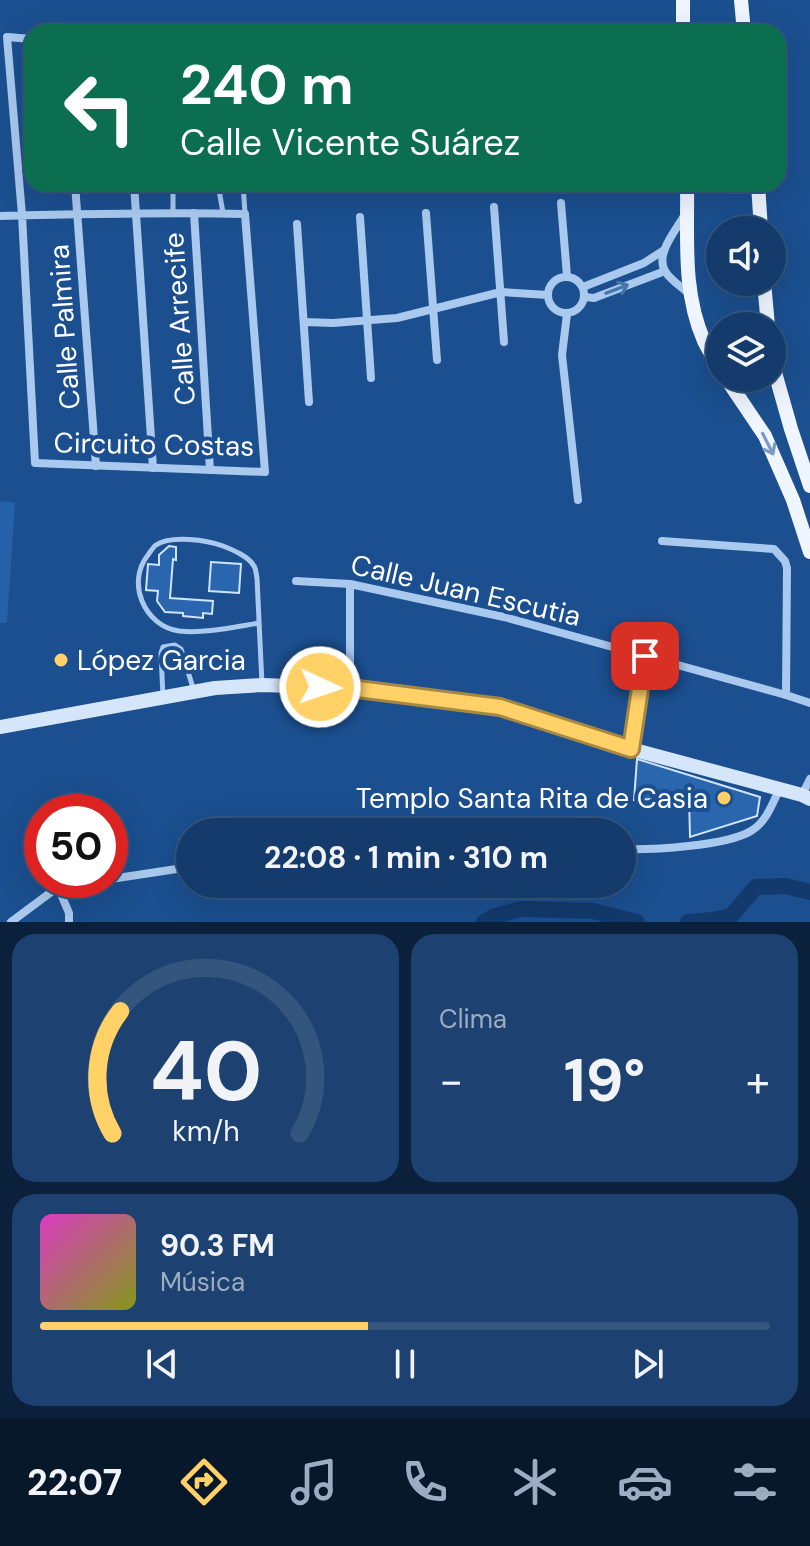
<!DOCTYPE html>
<html lang="es">
<meta charset="utf-8">
<style>
:root{--surface:#143b6b;--page:#1d4271;--text:#f1f3f6;--muted:#9dadc1;--line:#33557e;--accent:#ffd166}
body{margin:0;font-family:"DM Sans",sans-serif;background:var(--page);color:var(--text);height:100vh;display:flex;flex-direction:column;font-size:30px;white-space:nowrap}
*{box-sizing:border-box;margin:0}
p{font-size:26px;color:var(--muted)}
.icon{flex:none;width:44px;height:44px;fill:none;stroke:currentColor;stroke-width:2;stroke-linecap:round;stroke-linejoin:round}
.map{position:relative;height:922px;overflow:hidden}
.panel{display:flex;flex-direction:column;gap:12px;padding:12px;background:#0b203b;flex:1}
.panel>*{flex:none}
.top-card{position:absolute;left:24px;top:24px;width:762px;height:168px;border-radius:24px;box-shadow:0 8px 32px #0002,0 0 0 2px var(--line);background:#0b6e4f;color:#fff;overflow:hidden}
.tools{position:absolute;left:706px;top:216px;display:grid;gap:16px}
.tools a{display:grid;place-items:center;width:80px;height:80px;border-radius:50%;background:var(--surface);box-shadow:0 8px 32px #0002,0 0 0 2px var(--line);font-size:40px}
.speed{position:absolute;left:24px;top:794px;display:flex;gap:16px;font-size:40px;font-weight:700;text-align:center}
.speed>*{display:grid;place-content:center;width:104px;height:104px;border-radius:50%;background:var(--surface);box-shadow:0 8px 32px #0002,0 0 0 2px var(--line);line-height:1}
.speed .limit{border:12px solid #d22;background:#fff;color:#111}
.pin{position:absolute;display:grid;place-items:center;width:68px;height:68px;color:#fff;margin:-34px;border-radius:16px;box-shadow:0 4px 12px #0006}
.me{position:absolute;width:88px;margin:-44px;rotate:93deg;stroke-linejoin:round;filter:drop-shadow(0 0 6px #0008)}
.turn{display:flex;align-items:center;gap:28px;height:168px;padding:0 24px;font-size:36px}
.turn .icon{width:104px;height:104px;stroke-width:2.5}
.turn b{display:block;font-size:56px;line-height:68px}
.big{font-size:60px;font-weight:700;line-height:1.1}
.panel .tile{flex:1;display:flex;flex-direction:column;justify-content:center;gap:12px;min-width:0;padding:0 28px;border-radius:24px;background:var(--page)}
.panel .dial{align-items:center;gap:0}
.dial svg{height:208px;overflow:visible;fill:none;stroke:var(--line);stroke-width:7;stroke-linecap:round;text-anchor:middle}
.dial text{fill:var(--text);stroke:none}
.song{display:flex;align-items:center;gap:24px}
.cover{width:96px;height:96px;border-radius:12px;background:linear-gradient(135deg,hsl(310 70% 55%),hsl(70 70% 35%))}
.played{height:8px;border-radius:4px;background:linear-gradient(90deg,var(--accent) 45%,var(--line) 45%)}
.keys{display:flex;justify-content:space-around;direction:ltr}
.heat{display:flex;justify-content:space-between;align-items:center;font-size:44px;direction:ltr}
.panel .tiles{flex:1;display:grid;gap:12px;grid-template-columns:1fr 1fr}
.tile:last-child{grid-column:span 2}
.trip{position:absolute;left:176px;top:818px;width:460px;height:80px;border-radius:40px;background:var(--surface);box-shadow:0 8px 32px #0002,0 0 0 2px var(--line);font-weight:700;line-height:80px;text-align:center}
.tabs{display:flex;height:128px;justify-content:space-around;align-items:center;background:#08182b;color:var(--muted)}
.tabs .icon{width:56px;height:56px}
.tabs .current{color:var(--accent)}
.tabs b{font-size:36px;color:var(--text)}
.map>svg:first-child{display:block}
.green{fill:#2461a8}
.lines{fill:none;stroke-linecap:round;stroke-linejoin:round}
.river{stroke:#123a6d;stroke-width:16}
.building{fill:#2a66ad;stroke:#cfe3fa;stroke-width:2}
.service{stroke:#a9c9ee;stroke-width:5}
.minor{stroke:#a9c9ee;stroke-width:8}
.secondary{stroke:#d6e6fa;stroke-width:14}
.primary{stroke:#f0f6ff;stroke-width:14}
.oneway{stroke:#4674ac}
.oneway2{stroke:#7b9ac1}
.route-casing{stroke:#a68842;stroke-width:20}
.route{stroke:#ffd166;stroke-width:14}
.poi-dot{fill:#ffd166;stroke:#1b4f8f;stroke-width:3}
.labels{text-anchor:middle;stroke-width:8;stroke-linejoin:round;paint-order:stroke}
.street-label{font-size:28px;fill:#fff;stroke:#1b4f8f}
.poi-label{font-size:28px;fill:#fff;stroke:#1b4f8f;text-anchor:start}
</style>
<div class="map">
<svg width="810" height="922" viewBox="0 0 810 922">
<rect width="100%" height="100%" fill="#1b4f8f"/>
<path class="green" d="M0,501L15,503L7,623H0Z"/>
<g class="lines">
<g class="river">
<path d="M484,922L495,916L521,909L593,911L637,922"/>
<path d="M688,922L713,920L731,916L756,887L786,886L810,892"/>
</g>
</g>
<g class="building">
<path d="M169,546L176,547V560L173,559L170,598L213,601L212,614L203,613V618L183,616V613L165,612L157,601L158,591L146,590L148,564L159,565V555Z"/>
<path d="M211,562L241,564L239,593L209,591Z"/>
<path d="M637,759L760,797L757,816L690,837L689,797L634,800Z"/>
</g>
<g class="lines">
<g class="service">
<path d="M218,184L223,213"/>
<path d="M243,184L245,213"/>
<path d="M173,213V188L176,184"/>
<path d="M259,623C234,627 204,634 179,631C144,626 126,582 148,555C151,551 153,547 156,545C171,535 207,540 223,546C233,550 248,556 254,566C256,569 256,574 257,578L262,684"/>
<path d="M163,697L161,653L163,647L175,645L181,649L194,691"/>
</g>
<g class="minor">
<path d="M75,184L96,466"/>
<path d="M134,184L153,468"/>
<path d="M561,203L567,276"/>
<path d="M494,207L504,342"/>
<path d="M194,213L210,470"/>
<path d="M426,213L437,360"/>
<path d="M0,216C82,214 164,212 245,214L265,472L35,463L22,215L7,37L32,39"/>
<path d="M684,216C676,230 655,254 665,271C670,280 682,287 689,294"/>
<path d="M360,217L371,378"/>
<path d="M297,224L309,402"/>
<circle cx="566" cy="295" r="18"/>
<path d="M583,287L644,263L664,250"/>
<path d="M585,297L594,298L665,271"/>
<path d="M567,314L562,355L578,500"/>
<path d="M304,322L333,323L397,318L501,292L548,295"/>
<path d="M662,541L774,549L785,561L787,568L786,695"/>
<path d="M296,581L350,584L504,617L786,695L810,703"/>
<path d="M350,688V584"/>
<path d="M631,749L645,656"/>
<path d="M802,795L810,779"/>
<path d="M622,849C652,850 726,846 751,831C766,822 772,805 779,790"/>
<path d="M58,887L190,867"/>
<path d="M58,887L69,913V922"/>
<path d="M11,922L58,887"/>
</g>
<path class="secondary" d="M0,727L215,688L262,685L350,688L500,707L631,749L802,795L810,799"/>
<g class="primary">
<path d="M683,0V32"/>
<path d="M741,0L744,32"/>
<path d="M687,184C688,237 682,291 704,341C708,350 715,359 720,368"/>
<path d="M758,184L761,230"/>
<path d="M764,282L768,326"/>
<path d="M772,362L791,429L810,486"/>
<path d="M726,378L765,436L793,500L810,552"/>
</g>
</g>
<defs><path id="oneway-shaft" d="M-6 0H5M1.5-3L5.5 0L1.5 3" fill="none" stroke-width="1.6" stroke-linecap="round" stroke-linejoin="round" transform="scale(2)"/></defs>
<use class="oneway" href="#oneway-shaft" transform="translate(617 289) rotate(-21)"/>
<use class="oneway2" href="#oneway-shaft" transform="translate(768 444) rotate(63)"/>
<g class="lines">
<g class="route-casing">
<path id="route" d="M320,687L350,688L500,707L631,749L645,656"/>
</g>
<use href="#route" class="route"/>
</g>
<g class="poi-dot">
<circle cx="61" cy="660" r="8"/>
<circle cx="724" cy="798" r="8"/>
</g>
<g class="labels">
<g class="street-label">
<text transform="translate(179 319) rotate(-94)" y="10">Calle Arrecife</text>
<text transform="translate(64 327) rotate(-94)" y="10">Calle Palmira</text>
<text transform="translate(154 444) rotate(1)" y="10">Circuito Costas</text>
<text transform="translate(466 590) rotate(13)" y="10">Calle Juan Escutia</text>
</g>
<g class="poi-label">
<text x="77" y="670">López Garcia</text>
<text x="708" y="808" text-anchor="end">Templo Santa Rita de Casia</text>
</g>
</g>
</svg>
<div class="tools">
<a><svg class="icon" aria-label="sound" viewBox="0 0 24 24"><path d="M4 9h4l5-4v14l-5-4H4zM17 9q2 3 0 6"/></svg></a>
<a><svg class="icon" aria-label="layers" viewBox="0 0 24 24"><path d="M12 4l9 5-9 5-9-5zM3 14l9 5 9-5"/></svg></a>
</div>
<div class="speed"><div class="limit">50</div></div>
<div class="pin" style="left:645px;top:656px;background:#d93025"><svg class="icon" aria-label="arrive" viewBox="0 0 24 24"><path d="M6 21V4h12l-3 4 3 4H6"/></svg></div>
<svg class="me" style="left:320px;top:687px" viewBox="-20 -20 40 40"><circle r="17" fill="#ffd166" stroke="#fff" stroke-width="3"/><path d="M0-11L8 9 0 5-8 9z" fill="#fff"/></svg>
<div class="trip">22:08 · 1 min · 310 m</div>
<div class="top-card">
<div class="turn"><svg class="icon" aria-label="left" viewBox="0 0 24 24"><path d="M17 20v-9H6M10 6l-5 5 5 5"/></svg><div><b>240 m</b>Calle Vicente Suárez</div></div>
</div>
</div>
<section class="panel">
<div class="tiles">
<div class="tile dial"><svg viewBox="0 0 100 80">
<path d="M14 69A42 42 0 1 1 86 69"/>
<path d="M14 69A42 42 0 0 1 17 22" stroke="#ffd166"/>
<text x="50" y="56" font-size="32" font-weight="700">40</text>
<text x="50" y="72" font-size="11">km/h</text>
</svg></div>
<div class="tile"><p>Clima</p>
<div class="heat"><a>−</a><b class="big">19°</b><a>+</a></div>
</div>
<div class="tile">
<div class="song"><i class="cover"></i><div><b>90.3 FM</b><p>Música</p></div></div>
<div class="played"></div>
<div class="keys"><svg class="icon" aria-label="previous" viewBox="0 0 24 24"><path d="M18 5L8 12l10 7zM5 5v14"/></svg><svg class="icon" aria-label="pause" viewBox="0 0 24 24"><path d="M8 5v14M16 5v14"/></svg><svg class="icon" aria-label="next" viewBox="0 0 24 24"><path d="M6 5l10 7-10 7zM19 5v14"/></svg></div>
</div>
</div>
</section>
<nav class="tabs">
<b>22:07</b>
<svg class="icon current" aria-label="directions" viewBox="0 0 24 24"><path d="M12 3l9 9-9 9-9-9zM9 14v-3h6M13 9l2 2-2 2"/></svg>
<svg class="icon" aria-label="music" viewBox="0 0 24 24"><path d="M9 18V5l10-2v13"/><circle cx="6" cy="18" r="3"/><circle cx="16" cy="16" r="3"/></svg>
<svg class="icon" aria-label="phone" viewBox="0 0 24 24"><path d="M5 4h4l2 5-3 2q2 4 5 5l2-3 5 2v4C11 20 4 13 5 4z"/></svg>
<svg class="icon" aria-label="climate" viewBox="0 0 24 24"><path d="M12 3v18M4 7l16 10M4 17L20 7"/></svg>
<svg class="icon" aria-label="car" viewBox="0 0 24 24"><path d="M5 17H2v-5l4-1 3-4h7l3 4 3 1v5h-3M9 17h6M6 11h13"/><circle cx="7" cy="17" r="2"/><circle cx="17" cy="17" r="2"/></svg>
<svg class="icon" aria-label="filters" viewBox="0 0 24 24"><path d="M4 7h16M4 17h16"/><circle cx="9" cy="7" r="2"/><circle cx="15" cy="17" r="2"/></svg>
</nav>
